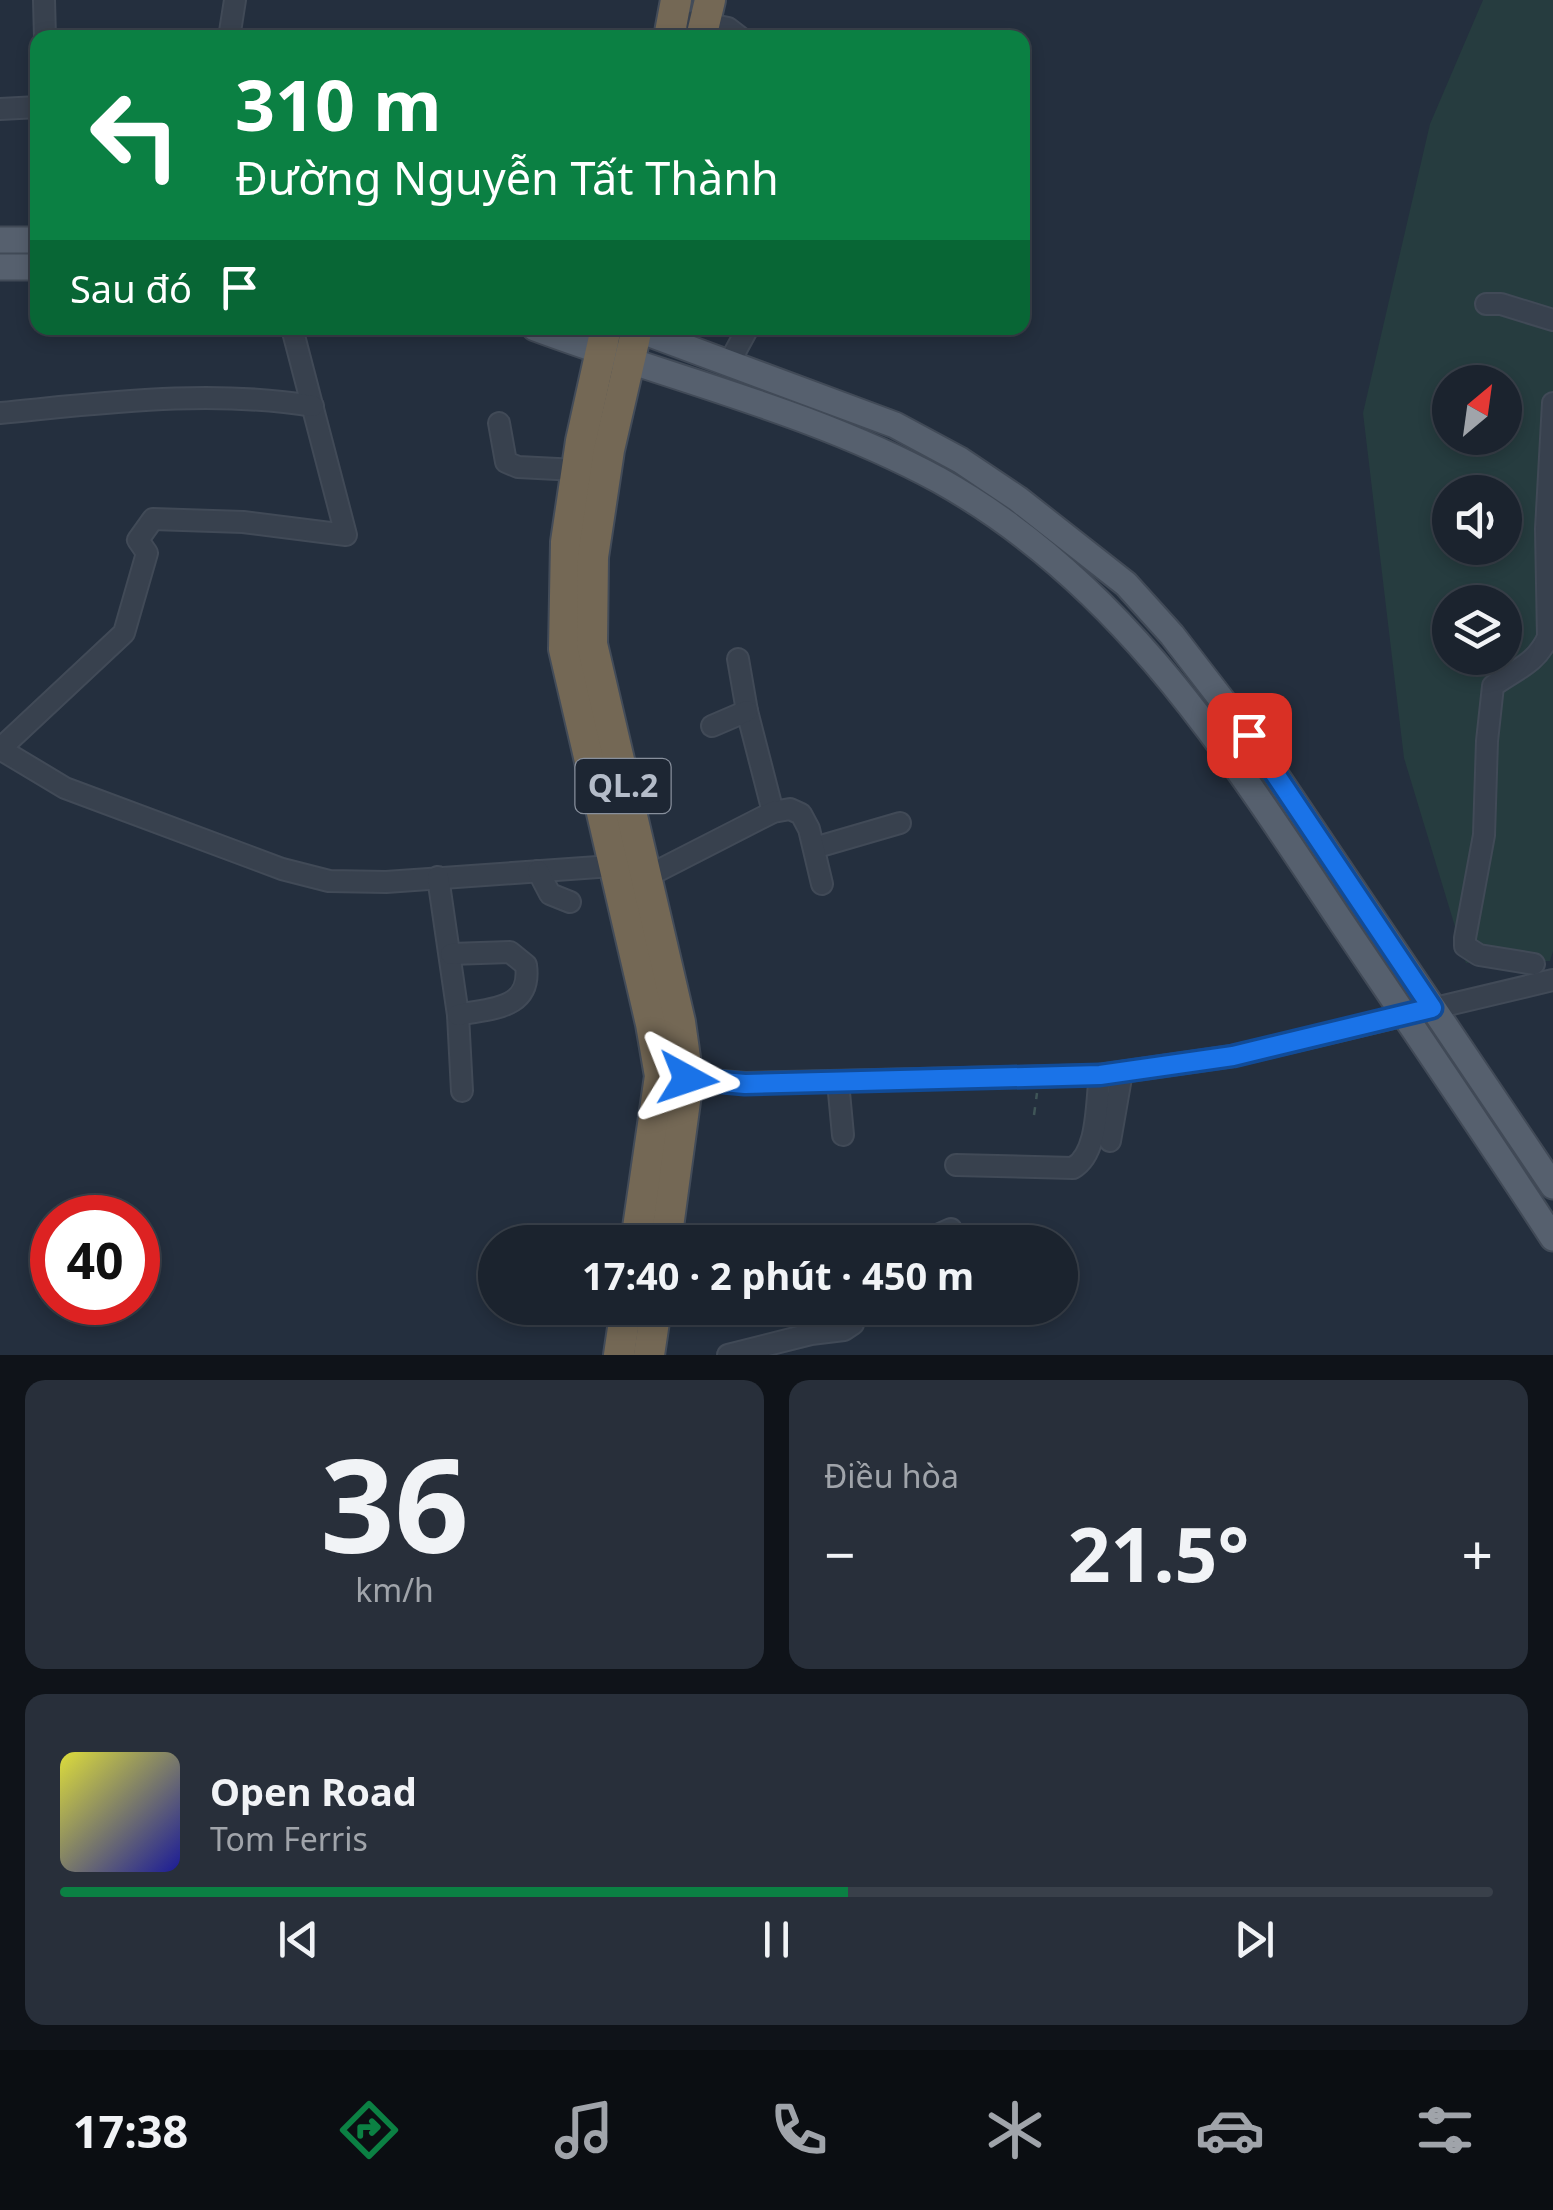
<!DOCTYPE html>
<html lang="vi">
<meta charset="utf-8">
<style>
:root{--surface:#1b232e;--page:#282f3a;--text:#f1f3f6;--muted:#a0a4aa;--line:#39404a;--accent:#0b8043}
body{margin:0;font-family:"Noto Sans",sans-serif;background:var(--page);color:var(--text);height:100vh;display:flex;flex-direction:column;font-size:38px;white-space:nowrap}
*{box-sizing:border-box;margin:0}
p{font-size:32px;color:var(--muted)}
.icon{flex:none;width:55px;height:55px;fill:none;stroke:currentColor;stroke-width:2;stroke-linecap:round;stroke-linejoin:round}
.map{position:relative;height:1355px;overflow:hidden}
.sheet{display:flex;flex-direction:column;gap:25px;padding:25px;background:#0f1319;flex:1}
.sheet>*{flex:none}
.banner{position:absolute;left:30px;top:30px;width:1000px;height:305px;border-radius:20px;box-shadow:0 5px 15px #0003,0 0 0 2px var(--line);background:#0b8043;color:#fff;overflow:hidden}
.needle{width:65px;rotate:29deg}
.controls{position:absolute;left:1432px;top:365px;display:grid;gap:20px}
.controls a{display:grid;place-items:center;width:90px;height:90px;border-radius:50%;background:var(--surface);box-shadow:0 5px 15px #0003,0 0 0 2px var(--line);font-size:50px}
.speed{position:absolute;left:30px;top:1195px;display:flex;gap:20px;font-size:50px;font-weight:700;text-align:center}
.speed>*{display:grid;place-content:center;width:130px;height:130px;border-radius:50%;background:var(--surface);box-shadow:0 5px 15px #0003,0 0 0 2px var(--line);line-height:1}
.speed .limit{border:15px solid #d22;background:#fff;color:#111}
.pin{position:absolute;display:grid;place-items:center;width:85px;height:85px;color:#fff;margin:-42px;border-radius:20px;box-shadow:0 5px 15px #0006}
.me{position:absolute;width:110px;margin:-55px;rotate:95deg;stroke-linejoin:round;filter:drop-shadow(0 0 8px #0008)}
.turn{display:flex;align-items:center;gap:35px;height:210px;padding:0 40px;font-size:45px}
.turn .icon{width:130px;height:130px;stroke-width:2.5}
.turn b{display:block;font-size:70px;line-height:85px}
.then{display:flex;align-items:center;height:95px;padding:0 40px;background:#0003;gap:20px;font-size:38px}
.big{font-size:75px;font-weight:700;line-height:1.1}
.sheet .tile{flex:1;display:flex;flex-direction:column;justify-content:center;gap:15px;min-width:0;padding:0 35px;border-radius:20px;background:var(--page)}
.sheet .dial{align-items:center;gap:0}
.dial b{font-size:130px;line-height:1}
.song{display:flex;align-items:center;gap:30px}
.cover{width:120px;height:120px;border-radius:15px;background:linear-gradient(135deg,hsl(60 70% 55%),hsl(240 70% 35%))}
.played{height:10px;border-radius:5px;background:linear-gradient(90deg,var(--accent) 55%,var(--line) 55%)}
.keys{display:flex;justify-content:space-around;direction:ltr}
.heat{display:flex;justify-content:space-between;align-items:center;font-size:55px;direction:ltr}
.sheet .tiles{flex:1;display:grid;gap:25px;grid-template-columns:1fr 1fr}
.tile:last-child{grid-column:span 2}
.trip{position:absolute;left:478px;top:1225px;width:600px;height:100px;border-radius:50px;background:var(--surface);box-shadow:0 5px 15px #0003,0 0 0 2px var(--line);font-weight:700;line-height:100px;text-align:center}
.dock{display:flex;height:160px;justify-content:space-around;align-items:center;background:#0b0e12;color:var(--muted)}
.dock .icon{width:70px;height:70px}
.dock .current{color:var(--accent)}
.dock b{font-size:45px;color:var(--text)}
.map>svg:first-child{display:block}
.green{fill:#263c3f;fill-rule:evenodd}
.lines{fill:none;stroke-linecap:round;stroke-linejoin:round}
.minor-casing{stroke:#414a57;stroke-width:24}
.major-casing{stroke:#414a57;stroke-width:29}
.highway-casing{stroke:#434c59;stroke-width:34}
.path{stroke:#3f5557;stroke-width:2.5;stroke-dasharray:8 8;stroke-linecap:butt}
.minor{stroke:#38414e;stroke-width:20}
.major{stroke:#56606e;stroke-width:25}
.highway{stroke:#746855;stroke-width:30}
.route-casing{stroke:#114b97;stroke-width:25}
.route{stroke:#1a73e8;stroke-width:18}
.labels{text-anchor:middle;stroke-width:10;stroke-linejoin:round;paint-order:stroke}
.shield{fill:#1d2633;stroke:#878f9c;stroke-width:2.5}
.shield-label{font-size:32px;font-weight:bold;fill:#b4bcc9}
</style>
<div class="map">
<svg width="1553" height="1355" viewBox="0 0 1553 1355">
<rect width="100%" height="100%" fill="#242f3e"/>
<path class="green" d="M1483,0H1553V951L1550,961L1466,963L1404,758L1363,413L1430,124ZM1450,382H1505V438H1450ZM1450,492H1505V548H1450ZM1450,602H1505V658H1450Z"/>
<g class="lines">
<g class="minor-casing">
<g id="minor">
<path d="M44,0L45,38"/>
<path d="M694,21L728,28L741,38"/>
<path d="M229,38L235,0"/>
<path d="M0,109L38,107"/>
<path d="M1486,304H1501L1553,320"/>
<path d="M292,328L346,535L243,522L153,519L138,540L147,553L124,633L0,749L65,788L282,869L329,881L386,882L612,866"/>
<path d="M730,361L748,328"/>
<path d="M0,413C105,403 208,389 313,406"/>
<path d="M499,423L506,462L518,467L577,470"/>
<path d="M738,659L747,711L773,812"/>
<path d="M712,726L747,711"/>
<path d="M814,848L900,823"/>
<path d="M538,871L550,894L570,902"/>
<path d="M438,877L458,1015L462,1091"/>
<path d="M644,878L773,812L790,809L801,814L809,829L822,884"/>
<path d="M451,954L510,952L526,965C532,1010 491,1008 458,1015"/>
<path d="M1534,964L1479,955L1465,946V938L1484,835L1487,741L1493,686C1516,669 1536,664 1548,637L1546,529L1553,403"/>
<path d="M676,1077L745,1083L1100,1075L1233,1056L1553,980"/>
<path d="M838,1082L843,1135"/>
<path d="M1110,1141L1122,1072"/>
<path d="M956,1165L1073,1168C1099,1153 1096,1102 1100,1075"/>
<path d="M922,1242L951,1229"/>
<path d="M728,1355L811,1334L844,1330L853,1324L854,1308"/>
</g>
</g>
<g class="major-casing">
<g id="major">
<path d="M0,240H38"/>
<path d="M0,267H38"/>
<path d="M535,328C669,378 812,411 939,480C1122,582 1229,754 1342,923C1413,1028 1484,1132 1553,1238"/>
<path d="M634,328L895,425L960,460L1018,499L1126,584L1172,635L1249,735L1553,1186"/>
</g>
</g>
<g class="highway-casing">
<g id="highway">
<path d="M669,38L676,0"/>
<path d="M701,38L710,0"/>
<path d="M606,328L581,441L566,542L564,649L651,1024L660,1076L636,1242"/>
<path d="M637,328L609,450L593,557L592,644L680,1022L688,1079L666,1242"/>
<path d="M619,1355L626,1308"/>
<path d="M649,1355L656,1308"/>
</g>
</g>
<path class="path" d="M1034,1115L1037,1093"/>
<use href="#minor" class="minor"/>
<use href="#major" class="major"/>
<use href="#highway" class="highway"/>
</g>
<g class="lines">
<g class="route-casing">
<path id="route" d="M688,1079L745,1084L1100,1075L1233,1056L1432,1008L1249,735"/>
</g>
<use href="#route" class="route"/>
</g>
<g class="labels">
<rect class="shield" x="575.5" y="759" width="95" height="54" rx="8"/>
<g class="shield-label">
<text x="623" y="797">QL.2</text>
</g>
</g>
</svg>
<div class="controls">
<a><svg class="needle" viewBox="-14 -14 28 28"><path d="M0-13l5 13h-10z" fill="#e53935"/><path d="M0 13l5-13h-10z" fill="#a0a4aa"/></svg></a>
<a><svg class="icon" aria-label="sound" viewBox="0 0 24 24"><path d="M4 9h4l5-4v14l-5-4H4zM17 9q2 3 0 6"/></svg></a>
<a><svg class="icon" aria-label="layers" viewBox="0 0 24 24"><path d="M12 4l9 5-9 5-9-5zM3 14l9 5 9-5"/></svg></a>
</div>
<div class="speed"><div class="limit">40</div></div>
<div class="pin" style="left:1249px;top:735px;background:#d93025"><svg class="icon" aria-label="arrive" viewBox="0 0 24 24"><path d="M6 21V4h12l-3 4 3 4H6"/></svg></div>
<svg class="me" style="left:688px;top:1079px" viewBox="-20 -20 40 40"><path d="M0-17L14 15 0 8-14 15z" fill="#1a73e8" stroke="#fff" stroke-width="4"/></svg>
<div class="trip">17:40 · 2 phút · 450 m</div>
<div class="banner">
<div class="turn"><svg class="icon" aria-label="left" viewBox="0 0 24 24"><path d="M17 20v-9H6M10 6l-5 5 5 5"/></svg><div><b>310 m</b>Đường Nguyễn Tất Thành</div></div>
<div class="then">Sau đó<svg class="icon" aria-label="arrive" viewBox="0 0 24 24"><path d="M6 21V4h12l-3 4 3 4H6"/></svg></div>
</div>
</div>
<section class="sheet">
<div class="tiles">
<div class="tile dial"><b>36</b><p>km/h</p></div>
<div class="tile"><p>Điều hòa</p>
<div class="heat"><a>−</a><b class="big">21.5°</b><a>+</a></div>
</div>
<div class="tile">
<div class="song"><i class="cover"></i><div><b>Open Road</b><p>Tom Ferris</p></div></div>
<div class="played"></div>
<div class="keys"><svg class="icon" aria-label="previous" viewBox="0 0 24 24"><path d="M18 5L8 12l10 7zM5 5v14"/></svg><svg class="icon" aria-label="pause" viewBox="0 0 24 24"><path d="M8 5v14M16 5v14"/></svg><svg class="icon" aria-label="next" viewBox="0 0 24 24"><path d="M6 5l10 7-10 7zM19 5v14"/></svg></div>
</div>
</div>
</section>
<nav class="dock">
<b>17:38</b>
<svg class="icon current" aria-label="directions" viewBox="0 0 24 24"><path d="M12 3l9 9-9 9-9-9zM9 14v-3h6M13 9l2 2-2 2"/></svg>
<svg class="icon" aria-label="music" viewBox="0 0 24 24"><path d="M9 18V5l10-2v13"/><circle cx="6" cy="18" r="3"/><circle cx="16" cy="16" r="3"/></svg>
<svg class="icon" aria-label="phone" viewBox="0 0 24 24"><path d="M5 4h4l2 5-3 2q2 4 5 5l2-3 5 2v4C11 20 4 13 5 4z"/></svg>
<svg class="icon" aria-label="climate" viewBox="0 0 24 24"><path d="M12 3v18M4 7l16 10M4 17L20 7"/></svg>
<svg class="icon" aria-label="car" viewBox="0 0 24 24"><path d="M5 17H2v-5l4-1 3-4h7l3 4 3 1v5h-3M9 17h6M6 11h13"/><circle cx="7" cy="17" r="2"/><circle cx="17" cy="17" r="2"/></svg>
<svg class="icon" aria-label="filters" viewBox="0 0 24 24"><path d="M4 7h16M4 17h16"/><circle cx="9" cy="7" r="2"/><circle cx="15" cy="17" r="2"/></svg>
</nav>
